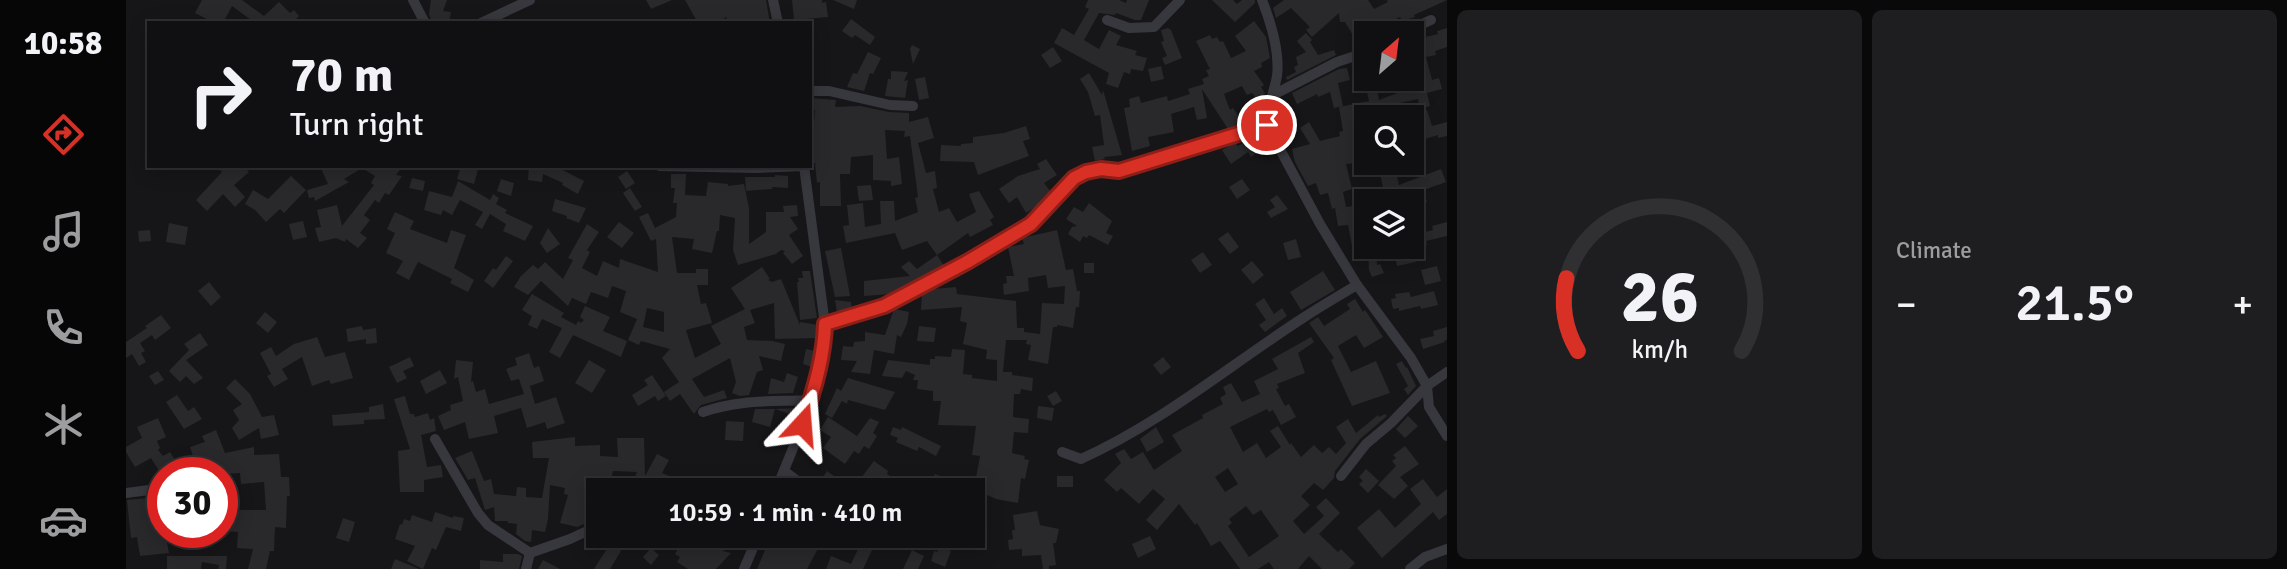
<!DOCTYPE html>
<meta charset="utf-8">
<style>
:root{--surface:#101012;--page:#1e1e20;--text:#f1f3f6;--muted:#9c9d9f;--line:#303032;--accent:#d93025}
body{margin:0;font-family:Signika,sans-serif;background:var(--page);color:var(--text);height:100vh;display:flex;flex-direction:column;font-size:26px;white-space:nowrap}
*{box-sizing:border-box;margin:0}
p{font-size:23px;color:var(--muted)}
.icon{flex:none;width:38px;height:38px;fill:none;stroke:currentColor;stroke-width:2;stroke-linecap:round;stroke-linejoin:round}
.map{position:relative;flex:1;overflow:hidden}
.drawer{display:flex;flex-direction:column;gap:10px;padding:10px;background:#09090a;width:840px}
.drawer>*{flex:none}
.banner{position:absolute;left:21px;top:21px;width:665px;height:147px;border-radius:0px;box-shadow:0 4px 18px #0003,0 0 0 2px var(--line);background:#101012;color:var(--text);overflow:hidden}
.needle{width:46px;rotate:28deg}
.tools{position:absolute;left:1228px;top:21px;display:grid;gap:14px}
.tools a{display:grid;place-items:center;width:70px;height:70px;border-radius:0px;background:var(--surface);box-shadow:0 4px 18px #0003,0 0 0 2px var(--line);font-size:35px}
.speed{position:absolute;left:21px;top:457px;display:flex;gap:14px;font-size:35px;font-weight:700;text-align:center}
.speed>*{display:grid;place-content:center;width:91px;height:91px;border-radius:50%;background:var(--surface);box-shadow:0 4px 18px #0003,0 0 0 2px var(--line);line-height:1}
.speed .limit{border:10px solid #d22;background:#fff;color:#111}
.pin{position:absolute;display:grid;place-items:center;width:60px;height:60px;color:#fff;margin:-30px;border:4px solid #fff;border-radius:50%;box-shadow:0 2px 7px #0007}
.me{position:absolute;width:77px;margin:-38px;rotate:19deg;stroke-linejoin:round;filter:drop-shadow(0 0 5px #0008)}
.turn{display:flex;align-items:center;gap:24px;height:147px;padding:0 28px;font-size:32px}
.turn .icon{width:91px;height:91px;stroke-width:2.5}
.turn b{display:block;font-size:49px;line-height:60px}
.big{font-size:52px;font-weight:600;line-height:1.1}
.drawer .tile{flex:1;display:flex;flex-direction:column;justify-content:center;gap:10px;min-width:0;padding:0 24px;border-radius:10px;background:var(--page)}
.drawer .dial{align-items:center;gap:0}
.dial svg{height:182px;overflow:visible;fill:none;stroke:var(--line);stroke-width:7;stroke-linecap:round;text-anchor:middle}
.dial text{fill:var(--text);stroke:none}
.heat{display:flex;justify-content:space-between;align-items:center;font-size:38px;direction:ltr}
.drawer .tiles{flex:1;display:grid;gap:10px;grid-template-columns:repeat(2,1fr)}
.trip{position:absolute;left:460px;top:478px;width:399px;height:70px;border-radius:0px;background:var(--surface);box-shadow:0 4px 18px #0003,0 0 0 2px var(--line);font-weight:600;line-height:70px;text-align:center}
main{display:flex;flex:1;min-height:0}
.menu{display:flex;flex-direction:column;width:126px;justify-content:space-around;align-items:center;background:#060607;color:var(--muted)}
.menu .icon{width:49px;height:49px}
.menu .current{color:var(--accent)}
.menu b{font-size:32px;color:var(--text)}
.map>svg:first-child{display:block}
.building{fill:#29292c;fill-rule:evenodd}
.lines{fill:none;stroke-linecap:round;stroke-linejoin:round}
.street{stroke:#37383d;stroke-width:10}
.route-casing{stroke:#8d1f18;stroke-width:18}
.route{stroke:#d93025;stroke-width:12}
</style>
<main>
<nav class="menu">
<b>10:58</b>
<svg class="icon current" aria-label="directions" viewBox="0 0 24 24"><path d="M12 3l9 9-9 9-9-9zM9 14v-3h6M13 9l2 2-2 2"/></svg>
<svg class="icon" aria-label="music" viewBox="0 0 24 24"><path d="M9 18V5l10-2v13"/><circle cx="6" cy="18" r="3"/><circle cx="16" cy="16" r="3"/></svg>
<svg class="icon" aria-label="phone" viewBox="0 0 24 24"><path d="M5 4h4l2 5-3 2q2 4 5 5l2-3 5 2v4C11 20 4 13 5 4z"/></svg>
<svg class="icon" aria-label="climate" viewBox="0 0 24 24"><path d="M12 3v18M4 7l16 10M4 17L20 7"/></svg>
<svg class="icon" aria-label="car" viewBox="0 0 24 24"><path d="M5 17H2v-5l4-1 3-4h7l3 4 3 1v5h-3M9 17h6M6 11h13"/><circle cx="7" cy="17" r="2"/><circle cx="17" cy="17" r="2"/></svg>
</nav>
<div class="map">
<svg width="1321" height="569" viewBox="0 0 1321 569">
<rect width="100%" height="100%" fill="#161618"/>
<g class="building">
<path d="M76,0H116L138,16L153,2L164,13L168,10L173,16L166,23H129L106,6L97,23H88L69,13Z"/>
<path d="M305,0H321L317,11L325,12L323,23H306L303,14Z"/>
<path d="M520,0H546L525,9Z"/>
<path d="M559,0H640L644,23H602L600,17L593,23H572Z"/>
<path d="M666,0H696V3L700,2L702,17L668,20Z"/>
<path d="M707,0H731L728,9Z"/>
<path d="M962,0H993L1000,3L1001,0H1023L1015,20H1009L990,13L989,15L973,13L958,40L973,49L983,30L995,36L990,45L1011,51L1009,55L1021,58L1017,71L1005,69L1004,74L998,72L992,88L980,84L983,73L928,43L936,28L948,35L963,9L959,7Z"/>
<path d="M1086,0H1107L1111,4L1116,0H1129V3L1109,22Z"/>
<path d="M1158,0H1242L1248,9L1262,2L1261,0H1321L1288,15L1289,17L1276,21L1274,17L1251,28L1252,31L1241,33V45L1234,47L1219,22H1214L1213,13L1186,37L1180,30L1184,27L1165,8L1150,18L1147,8Z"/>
<path d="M725,19L749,37L744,45L729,35L726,38L716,31Z"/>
<path d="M1128,21L1140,37L1144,58L1135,63L1136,67L1128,71L1138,85L1135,87L1139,93L1136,105L1126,93L1121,95L1116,86L1098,94L1104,110L1107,108L1117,122L1102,129L1076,89L1081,118L1071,120L1068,107L1045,114L1048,132L1022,137L1024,146L1006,151L998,108L1004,107L1003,99L1013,96L1015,103L1041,96L1042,101L1064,94L1062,89L1078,84L1076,79L1083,76L1080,70L1084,69L1070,41L1084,35L1086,39L1091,37L1094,42L1097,41L1105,58L1120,51L1109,36Z"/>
<path d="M1042,28L1045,30L1056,58L1039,65L1036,58L1041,56L1035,42L1038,41L1035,30Z"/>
<path d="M1321,28V47L1309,51L1310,55L1300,57L1306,80L1313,78L1316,89L1301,93L1304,106L1294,109L1292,99L1274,103L1282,117H1265L1261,111L1248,114L1249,117H1241V162L1220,164L1226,189L1217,192L1220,207L1241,204V244L1226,246L1222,225L1212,226L1209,208L1206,209L1202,193L1194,195L1190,183L1182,186L1169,162L1166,149L1184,144L1174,128L1183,122L1194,141L1214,136L1213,132L1217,131L1213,107L1243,101L1241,92L1251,89L1253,100L1274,92L1272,79H1286V50L1297,47L1295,38L1312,34L1311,31Z"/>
<path d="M1180,33L1186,40L1184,42L1192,55L1208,50L1210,55L1161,80L1160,77L1170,72L1168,67L1172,65L1170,57L1180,52L1171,41Z"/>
<path d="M786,45L794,49L787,64L784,49Z"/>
<path d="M927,47L936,61L924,68L915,55Z"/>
<path d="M742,52L755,58L747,74L744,73L738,91L721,87L727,73L731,74Z"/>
<path d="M1035,66L1038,79L1025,82L1022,69Z"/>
<path d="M1221,68L1224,80L1212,83L1217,106L1208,108L1204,92L1192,97L1191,94L1171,104L1166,93L1213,69Z"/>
<path d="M765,71L782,72L778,81L782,80L779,98L759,96L762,79H765Z"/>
<path d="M963,73L976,95L977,90L996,155L978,157L979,159L969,161L966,147L978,145L974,115L969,116L962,92L954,79Z"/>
<path d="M799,77L803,98L793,100L789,79Z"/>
<path d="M684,98L710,100L709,107L734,106L763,112L783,113V122L802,117L808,138L792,143L800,173L809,171L811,188L807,189L813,212L823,208L831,222L850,212L843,194L853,191L868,217L864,220L867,225L844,237L842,233L811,255L801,241L776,250L769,233L720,243L717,226L723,225L721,205L737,203L739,227L755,224L754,201H768L769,221L792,212L789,198L792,197L784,136L778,137L779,131L759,130L761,159L773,157L776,184L765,186V181L747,180V155L725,157L724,174H714L715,206H694V182L691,183L689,163H685L689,110H684Z"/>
<path d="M1301,110L1306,126L1321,122V136L1312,138V135L1286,143V117Z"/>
<path d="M900,126L904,139L897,141L903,156L852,175L848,162L814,161L815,145L835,146V144L847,143V137L878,133Z"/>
<path d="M1127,137L1135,150L1125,157L1122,152L1105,164L1096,150L1109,143L1112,146Z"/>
<path d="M920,159L931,175L918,183L925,192L911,206L900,213L891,197L883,203L873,189L892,176L914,169L911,164Z"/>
<path d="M1252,163H1268L1273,185L1315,169L1320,182L1298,190L1301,202L1290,204H1286V201H1236L1234,193L1257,188Z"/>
<path d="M91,166H117L123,172L108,185L119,197L109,207L97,194L81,211L70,200L96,172Z"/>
<path d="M194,166H277L270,175L276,176L263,195L259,193L253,203L249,200L238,215L244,220L234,233L241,238L232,248L220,239L219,242L210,238L193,242L189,228L195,227L191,210L211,205L216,226L248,185L245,183L249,176L236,168L218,179L223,182L189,201L188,197L183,198L181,190L202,184Z"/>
<path d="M335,166H353L348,184L331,179Z"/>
<path d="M403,166H434L433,168L458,181L452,194L436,185L437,183L417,174L416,182L402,180Z"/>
<path d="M501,171L509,183L500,189L492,177Z"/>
<path d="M545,174H560L559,195L580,196L582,182L602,184V186L618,184L623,208V244L640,232V212H658L657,206L671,205L672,216L664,217L672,229L663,235L677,256L666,264L657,253L659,251L655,250L650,254L612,265L607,250L609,218L594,215L593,231H591L586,253L566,249L568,239L546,237L551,273H570V269H582V285H571L575,304L580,303L586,323L560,330L569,358L595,344L585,326L619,309L605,288L636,267L644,279L642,280L646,282L655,279L674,325V322L692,325L691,338L649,339L648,303L624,310L629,323L618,327L621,340L646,341L659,344L655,361L633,356L637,370L631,372L623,395L614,396L606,393L610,382L604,358L566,379L578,397L598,390L601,398L575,405L568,414L554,394L544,401L538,392L553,382L536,358L544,349L515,341L513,345L502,340L511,319L494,312L500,291L486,286L482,298L465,292L460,304L446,298L442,306L415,281L402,295L388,287L395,276L407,265L412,269L419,262L437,279L447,260L442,258L461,224L473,232L461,250L464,252L456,268L471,276L477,261L493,268L494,259L532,272L530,239L525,241L513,217L522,213L529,228L550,217L551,203H547L549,188H545ZM521,308L538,312V332L517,327Z"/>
<path d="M649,175L662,176V188L646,187V189L620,191L619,177H649Z"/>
<path d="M165,176L180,190L158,213L154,209L140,222L129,210L119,204L127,190L142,199Z"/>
<path d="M286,178L299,181L297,191L283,188Z"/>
<path d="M375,179L388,183L385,196L371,191Z"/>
<path d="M1116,179L1124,190L1111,199L1103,187Z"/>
<path d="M332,181L364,200L367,194L373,198L370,204L381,210L379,213L407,226L399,241L377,231L380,224L364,214L356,229L349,225L357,212L334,200L326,215L317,210L315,215L298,210L303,191L326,197Z"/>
<path d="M745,185L747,200L733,201L731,186Z"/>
<path d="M504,188L516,207L509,211L497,193Z"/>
<path d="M1151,195L1162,209L1145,218L1141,212L1149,207L1144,200Z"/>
<path d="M429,199L460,208L453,223L440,218L441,216L426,211Z"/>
<path d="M963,203L986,221L980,233L987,236L982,245L963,235L961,238L957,236L954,242L942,234L946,227L951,226L940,219L948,207L957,212Z"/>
<path d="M269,212L288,221L284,229L321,243L325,230L340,235L328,268L348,280L342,292L324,283L326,279L292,262L283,280L270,273L277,261L260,253L269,233L261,229Z"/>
<path d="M177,221L181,237L167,240L163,224Z"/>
<path d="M493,222L508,233L496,248L481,237Z"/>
<path d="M1321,222V236L1300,241L1301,245L1286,248L1290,262L1271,266L1267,247H1286V235L1307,230L1306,226Z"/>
<path d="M43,223L62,227L59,245L40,242Z"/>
<path d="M422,228L434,244L421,253L414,243Z"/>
<path d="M24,230L25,241L13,242L12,231Z"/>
<path d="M931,230L940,270L947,269L951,291H954L953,307H950L947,328L931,325V327H927L922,364L902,360L905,345L900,344L901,340H880L877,372H886V375L907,378L906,391L895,389L894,394H888L887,417L903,419L902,433L888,432L886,453L899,456L898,459L903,460L899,479L895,478L892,503L870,499L850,490H778L786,478L802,489L809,474L841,487L844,480L849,483L854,456L846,455L850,426L812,425L815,401H807V391L791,389L792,380H787L789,375L780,371L776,378L756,376L762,360L804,365V359H809V356L825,357L826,349L839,350L837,374L846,375V378L871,381V360L860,359L861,350L837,344L841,323L834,321L836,307L795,310L796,294L807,289L830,287L831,294L890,301L891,328H898V332L914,334L916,303L938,304L939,286L922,288L920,275L902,278L903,291L878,295L877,284L881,283L880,276H888L882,247L898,244L896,238Z"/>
<path d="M1102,232L1113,247L1104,254L1092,239Z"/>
<path d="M1170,239L1175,257L1162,260L1157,243Z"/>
<path d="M715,248L724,296L709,297L699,251Z"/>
<path d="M1250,249L1251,265L1254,264L1258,273L1246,277L1243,270L1242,250Z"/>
<path d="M1077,252L1086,265L1074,273L1065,260Z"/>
<path d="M811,255L818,266L765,294L738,296V281L784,276L775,267L783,261L791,269Z"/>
<path d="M380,256L387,261L367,288L358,281L367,268L370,270Z"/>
<path d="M1126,261L1138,275L1127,284L1115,270Z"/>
<rect x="958" y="263" width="10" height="10"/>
<path d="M1311,266L1315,281L1299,285L1295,270Z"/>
<path d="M676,271H684L691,318L674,320L671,282H673L672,278H677Z"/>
<path d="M1197,271L1209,290L1175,310L1164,292Z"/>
<path d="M83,282L95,297L85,306L72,291Z"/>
<path d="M1308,291L1312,305L1295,309L1294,306L1273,311V308L1267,309L1265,299L1270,298L1269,294L1283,292L1285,297Z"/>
<path d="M406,294L438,313L435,317L450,325L452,321L455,323L458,320L454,317L459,306L484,317L477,331L501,341L495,357L447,335L434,358L423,352L436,328L416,319L411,329L402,325L406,316L396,310Z"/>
<path d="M1138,298L1148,314L1156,308L1161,316L1139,332L1133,325L1140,320L1129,304Z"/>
<path d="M1229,299L1237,312L1239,310L1257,337L1238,348L1230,335L1212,346L1225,372L1250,361L1264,393L1226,406L1205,360L1208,358L1183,323L1192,317L1198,326L1224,309L1221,304Z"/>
<path d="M709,300L725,302L726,309L711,313Z"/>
<path d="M768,309L783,312L781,324L775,337L771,335L768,354L748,350L744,374L725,372L731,361L715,360L717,346L727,347L728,342L739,341V332L759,335Z"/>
<path d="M139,312L151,322L142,333L130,323Z"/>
<path d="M35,315L45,328L29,340L26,335L14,343L19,351L15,353L20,362L13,366L6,354L0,358V342L21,328L19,326Z"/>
<path d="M236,326L237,330L250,328L251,343L240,344V339L222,342L220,329Z"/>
<path d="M793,326L810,328L808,342L791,341Z"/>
<path d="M1321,327V340L1318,341L1319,342L1297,349L1294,339L1308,336L1307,331Z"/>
<path d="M74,333L82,345L60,360L77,378L68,384L60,376L54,382L43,371L63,350L58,344Z"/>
<path d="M191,337L199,357L219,352L227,378L205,384L203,380L186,386L176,357L156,369L162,379L148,387L141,376L145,374L134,353L145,347L150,356L168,344Z"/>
<path d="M1185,337L1188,342L1172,353L1179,373L1151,384L1153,388L1150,389L1159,406L1163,404L1170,417L1155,425L1147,410L1143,412L1141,409L1104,427L1117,452L1131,443L1140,458L1155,447L1144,431L1152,426L1164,445L1165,443L1175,457L1188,445L1196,453L1203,447L1210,454L1220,443L1210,427L1222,419L1230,433L1252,415L1253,417L1259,414L1261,416L1234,439L1209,471L1208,478L1197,490L1188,483L1175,496L1184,505L1167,521L1178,534L1198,516L1190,507L1200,498L1214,513L1193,534L1212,552L1215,549L1229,563L1223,569H1196L1183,556L1172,569H1148L1143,562L1132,569H1114L1094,541L1085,546L1071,523L1069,525L1053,504L1031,530L1020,520L1039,499L1027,489L1013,504L995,488L991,492L978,480L995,463L989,454L998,449L1005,459L1017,452L1028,470L1056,451L1046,435L1077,418L1076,415L1097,404L1094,398L1100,394L1097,387L1105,383L1116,402L1134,394L1128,381L1152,369L1146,359ZM1102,468L1112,484L1099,492L1089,477ZM1120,506L1127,515L1135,510L1153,536L1123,557L1102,526L1106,523L1103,519Z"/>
<path d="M680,349L689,351L686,367L677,364Z"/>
<path d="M403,353L408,368L413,366L418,381L404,386L409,404L430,397L439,423L421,429L419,422L401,428L395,408L368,416L372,433L343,439L339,422L318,430L312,416L325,410L324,405L337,401L332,377L328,379L330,360L347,362L345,382L347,381L350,392L359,389L363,404L398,394L393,379L385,381L380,369L391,365L389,358Z"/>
<path d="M284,357L288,366L277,371L281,378L271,383L263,367Z"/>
<path d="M1037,357L1045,367L1035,375L1027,365Z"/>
<path d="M463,360L480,370L466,393L449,383Z"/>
<path d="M1276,361L1280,368L1281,367L1290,386L1282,395L1278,389L1282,386L1270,364Z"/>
<path d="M314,370L321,383L300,394L294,381Z"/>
<path d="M32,371L38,380L29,385L23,376Z"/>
<path d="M661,373L672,377L667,393L642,394L645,378L658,382Z"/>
<path d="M526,375L540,396L532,401L529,396L512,406L506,395L522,385L518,380Z"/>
<path d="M722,378L769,392L759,410L722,400L721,404L716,401L706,418L699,414L711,388L715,391Z"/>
<path d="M109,379L124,394L136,417L148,415L153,435L135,439L133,428L113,440L106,428L113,420L107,410L116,404L100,388Z"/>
<path d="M930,391L936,401L927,406L921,396Z"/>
<path d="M51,395L62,411L68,407L76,419L58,429L40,402Z"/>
<path d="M279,396L284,414H288L289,417L302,413L304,420L308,418L310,431L295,435L301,467L315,465L317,477L298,480V492H274L272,451L284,449L268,399Z"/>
<path d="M257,404L259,419L238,420V424L207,426L206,415L243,412V407Z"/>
<path d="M912,406L928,408L926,421L911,418Z"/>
<path d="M675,408L666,431L658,428L664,414L649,409Z"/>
<path d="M629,409H649L644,427L626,422Z"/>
<path d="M1282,416L1292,426L1279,438L1270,429Z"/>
<path d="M702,417L731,436L744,418L753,422L747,433L751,436L743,449L738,446L733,454L728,451L719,464L697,448L705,437L694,430Z"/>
<path d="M32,418L40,437L31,441L34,448L32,450L37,456L44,452L56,472H34L25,458L9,467L0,452V447L16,438L11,427Z"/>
<path d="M600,421L618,422L617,441L599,440Z"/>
<path d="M767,427L775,430L776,427L815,446L810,456L793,447L791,451L770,442L772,438L764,435Z"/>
<path d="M1030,427L1038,442L1021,452L1014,439Z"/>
<path d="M90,430L99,453L128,447V455L153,454L155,477H163L164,496H161L160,528L149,527L148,551H144L140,569H122L127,549L111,548L112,532L96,531V514H109V510H140L138,482L115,484L114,473L98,474V468L75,472L72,458L68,459L64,447L79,442L76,436Z"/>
<path d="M449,437V446L474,445V456L492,457L491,438H518L519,476L531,454L543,460L536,473L548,478L546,482L566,486V490H530L522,486L521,490H503L511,472L487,471L483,490H472V497L466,495L458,524L451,527L434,523L442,495L438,494L439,488L424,485L422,519L419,532L406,530L405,542L399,541L390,534L391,524L382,523V521H369L368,507L359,510L349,478L342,480L329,458L346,451L358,481L365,479L368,494L390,496L391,487L400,488V497L416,498L423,458H407L406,442Z"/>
<path d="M1279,446L1293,464L1274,477L1282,486L1268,499L1252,485L1270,466L1266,461L1270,458L1267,455Z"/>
<path d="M748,461L762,471L761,474L775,483L770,490H757L751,486L749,489L735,478Z"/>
<path d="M1240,469L1253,481L1242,493L1233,484L1237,481L1233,477Z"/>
<path d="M701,471L715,481L730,490H697L691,486Z"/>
<path d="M592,476L612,483L610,490H587Z"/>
<rect x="931" y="476" width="16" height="11"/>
<path d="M1297,479L1311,497L1321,489V514L1313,520L1307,512L1256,558L1231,528L1253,509L1269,528L1295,504L1284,489Z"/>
<path d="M23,498L37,500V532H39L43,553L14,556L11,537L5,538L1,500Z"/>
<path d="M911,511L914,525L933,529L930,543H927L930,565L923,566V569H917L915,555L896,556V549L883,550L882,540L887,539L886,530H889L887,515Z"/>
<path d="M309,512L327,518V516L338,518L335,531L320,527L310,550L306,548L297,569L281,561L289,546L269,539L274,524L276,525L278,519L284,521L286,515L306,522Z"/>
<path d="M217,518L229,522L223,542L210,538Z"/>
<path d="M847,529L858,533L852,550L830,542L833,536H847Z"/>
<path d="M63,532H85L82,547L61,542Z"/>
<path d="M560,536H566L583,546L588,536H605L597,551L605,553L590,569H562L551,562L554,557L549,554Z"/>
<path d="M645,536H678L695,543L681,569H631Z"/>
<path d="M1024,536L1030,549L1012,558L1006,544Z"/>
<path d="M735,543L747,548L737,569H700L705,556L725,564Z"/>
<path d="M484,544L495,551L484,569H468Z"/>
<path d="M813,546L825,551L819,567L805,561L808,551L811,552Z"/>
<path d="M525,548L533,555L525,565L517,557Z"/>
<path d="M786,550L798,556L792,569H777Z"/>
<path d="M377,554H392L396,556L393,569H354V560L377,562Z"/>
<path d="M41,556H101L100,569H92L93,565L76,562L75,569H41Z"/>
<path d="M269,559L293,569H265Z"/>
<path d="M417,560L434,569H412Z"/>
</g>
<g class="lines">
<g class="street">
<path d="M287,0L299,23"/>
<path d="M647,0L652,23"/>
<path d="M1136,0C1145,23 1154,52 1151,76C1148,93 1141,107 1141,125L1194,224L1231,285L1285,358L1301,386L1303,407L1321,436"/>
<path d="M981,20L1003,28L1028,27L1054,0"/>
<path d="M355,23L404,0"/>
<path d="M1276,33L1305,20"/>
<path d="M684,91H703L764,105L787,106"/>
<path d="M1147,95L1211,62L1241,52"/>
<path d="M534,166L630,168L678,166L699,325C698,382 671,437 650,490"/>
<path d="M699,325L758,306L841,262L905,224L948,178L960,172L975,169L993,171L1141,125"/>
<path d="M577,412C614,399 646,402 685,400"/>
<path d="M309,439L352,513L362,525L404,553"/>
<path d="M936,452L955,459C1037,422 1105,364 1180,316C1197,305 1214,295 1231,285"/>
<path d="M658,471L684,490"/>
<path d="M1215,476L1240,444L1265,423L1301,386L1321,372"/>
<path d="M0,493L23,490L37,493"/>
<path d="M756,536L762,537L772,536"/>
<path d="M400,569L404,553L444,539L472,526"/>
<path d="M618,569L632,536"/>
<path d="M1284,569L1299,557L1321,549"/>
</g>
</g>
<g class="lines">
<g class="route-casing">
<path id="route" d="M676,424C688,392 698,359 699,324L758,306L841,262L905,224L948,178L960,172L975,169L993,171L1141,125"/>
</g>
<use href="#route" class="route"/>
</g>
</svg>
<div class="tools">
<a><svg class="needle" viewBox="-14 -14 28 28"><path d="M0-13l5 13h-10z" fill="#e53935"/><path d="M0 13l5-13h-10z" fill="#9c9d9f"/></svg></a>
<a><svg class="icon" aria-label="search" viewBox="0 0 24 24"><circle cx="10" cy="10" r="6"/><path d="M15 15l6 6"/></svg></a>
<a><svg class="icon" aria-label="layers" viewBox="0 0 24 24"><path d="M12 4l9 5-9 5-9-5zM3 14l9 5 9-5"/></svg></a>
</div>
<div class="speed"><div class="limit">30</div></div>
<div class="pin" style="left:1141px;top:125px;background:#d93025"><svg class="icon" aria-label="arrive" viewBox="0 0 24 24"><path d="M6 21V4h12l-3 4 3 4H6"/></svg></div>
<svg class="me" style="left:676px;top:424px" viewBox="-20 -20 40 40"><path d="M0-17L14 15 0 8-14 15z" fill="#d93025" stroke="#fff" stroke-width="4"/></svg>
<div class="trip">10:59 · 1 min · 410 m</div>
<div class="banner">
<div class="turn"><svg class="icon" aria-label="right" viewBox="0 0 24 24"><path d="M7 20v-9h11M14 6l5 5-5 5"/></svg><div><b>70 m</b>Turn right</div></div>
</div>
</div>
<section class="drawer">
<div class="tiles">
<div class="tile dial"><svg viewBox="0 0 100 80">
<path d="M14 69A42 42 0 1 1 86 69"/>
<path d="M14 69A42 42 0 0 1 9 37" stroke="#d93025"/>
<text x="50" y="56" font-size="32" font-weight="700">26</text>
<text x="50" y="72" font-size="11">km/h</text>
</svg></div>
<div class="tile"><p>Climate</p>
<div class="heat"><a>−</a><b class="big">21.5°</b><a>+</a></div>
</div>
</div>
</section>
</main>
